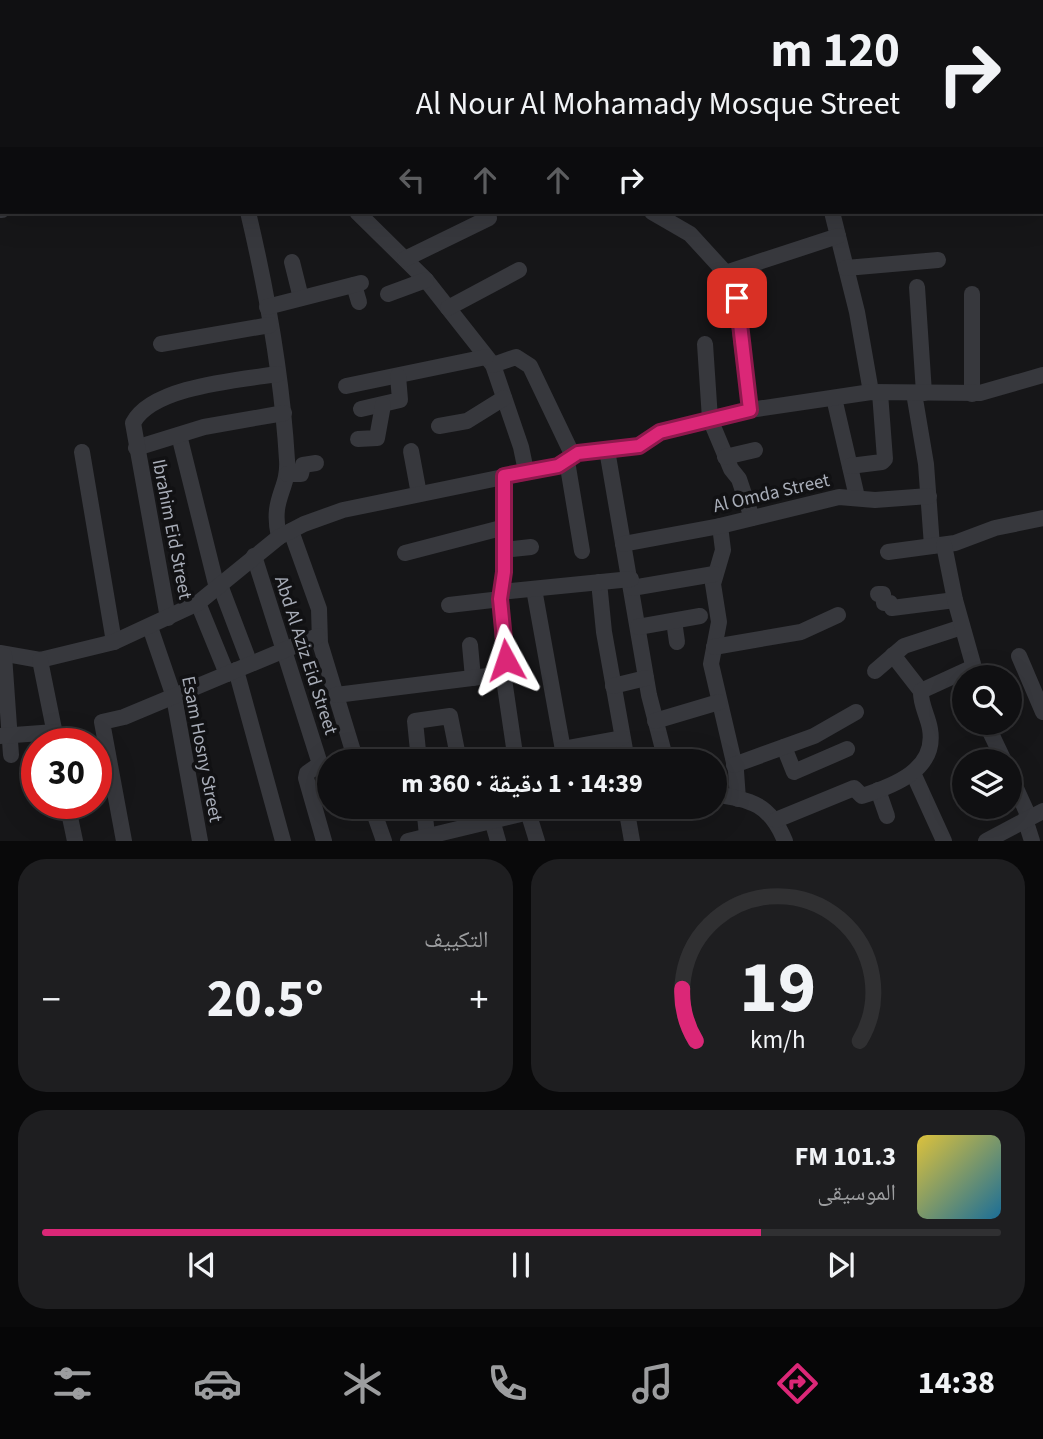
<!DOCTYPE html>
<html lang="ar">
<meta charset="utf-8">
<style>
:root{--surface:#101012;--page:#1e1e20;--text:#f1f3f6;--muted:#9c9d9f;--line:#303032;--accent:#db2777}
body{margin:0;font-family:"Source Sans 3","Noto Naskh Arabic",sans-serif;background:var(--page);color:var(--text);direction:rtl;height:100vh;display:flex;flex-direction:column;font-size:26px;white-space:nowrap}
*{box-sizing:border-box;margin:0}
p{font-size:23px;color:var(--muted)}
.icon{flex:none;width:38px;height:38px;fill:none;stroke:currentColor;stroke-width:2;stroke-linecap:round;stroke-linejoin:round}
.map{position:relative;height:841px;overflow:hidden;direction:ltr}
.side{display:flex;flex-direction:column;gap:18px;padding:18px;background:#09090a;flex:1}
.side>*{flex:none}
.guide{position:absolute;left:0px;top:0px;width:1043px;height:214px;box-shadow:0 7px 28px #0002,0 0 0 2px var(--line);direction:rtl;background:#101012;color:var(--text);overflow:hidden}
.tools{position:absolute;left:952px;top:665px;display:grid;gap:14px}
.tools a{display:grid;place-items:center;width:70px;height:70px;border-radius:50%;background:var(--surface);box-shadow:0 7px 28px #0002,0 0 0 2px var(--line);font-size:35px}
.speed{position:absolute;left:21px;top:728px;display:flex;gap:14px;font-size:35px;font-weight:700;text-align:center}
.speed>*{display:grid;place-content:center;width:91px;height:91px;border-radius:50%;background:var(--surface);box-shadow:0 7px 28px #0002,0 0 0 2px var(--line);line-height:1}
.speed .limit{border:10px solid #d22;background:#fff;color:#111}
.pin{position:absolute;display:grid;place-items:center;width:60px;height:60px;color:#fff;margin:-30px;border-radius:14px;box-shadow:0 4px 10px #0006}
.me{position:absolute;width:77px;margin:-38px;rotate:355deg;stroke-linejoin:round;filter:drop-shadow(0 0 5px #0008)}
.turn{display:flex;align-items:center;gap:24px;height:147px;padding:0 28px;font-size:32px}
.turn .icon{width:91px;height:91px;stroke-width:2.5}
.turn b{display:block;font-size:49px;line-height:60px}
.lanes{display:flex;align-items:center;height:66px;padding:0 28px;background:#0003;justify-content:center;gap:35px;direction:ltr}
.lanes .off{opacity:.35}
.big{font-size:52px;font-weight:700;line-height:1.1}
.side .widget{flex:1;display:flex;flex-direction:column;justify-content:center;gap:10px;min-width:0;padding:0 24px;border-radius:28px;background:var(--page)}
.side .dial{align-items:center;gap:0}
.dial svg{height:182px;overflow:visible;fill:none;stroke:var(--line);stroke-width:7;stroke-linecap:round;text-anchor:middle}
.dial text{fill:var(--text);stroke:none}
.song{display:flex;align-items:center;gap:21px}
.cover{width:84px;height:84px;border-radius:10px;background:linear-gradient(135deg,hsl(50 70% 55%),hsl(200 70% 35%))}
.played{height:7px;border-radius:4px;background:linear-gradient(90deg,var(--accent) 75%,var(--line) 75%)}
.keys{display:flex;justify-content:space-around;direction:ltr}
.heat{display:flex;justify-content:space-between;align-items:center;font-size:38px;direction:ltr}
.side .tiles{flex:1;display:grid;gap:18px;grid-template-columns:1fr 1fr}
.widget:last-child{grid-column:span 2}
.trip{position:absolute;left:317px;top:749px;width:410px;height:70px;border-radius:35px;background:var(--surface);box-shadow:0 7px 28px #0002,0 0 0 2px var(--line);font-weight:700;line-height:70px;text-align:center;direction:rtl}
.menu{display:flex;height:112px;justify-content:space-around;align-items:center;background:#060607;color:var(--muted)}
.menu .icon{width:49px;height:49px}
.menu .current{color:var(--accent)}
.menu b{font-size:32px;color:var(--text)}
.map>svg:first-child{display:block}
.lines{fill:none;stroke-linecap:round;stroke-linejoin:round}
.minor{stroke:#37383d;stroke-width:16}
.route-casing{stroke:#8e194d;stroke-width:18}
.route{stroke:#db2777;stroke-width:12}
.labels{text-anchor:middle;stroke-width:7;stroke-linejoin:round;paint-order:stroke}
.street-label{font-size:19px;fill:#a8adb8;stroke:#111113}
</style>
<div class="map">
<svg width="1043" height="841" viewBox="0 0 1043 841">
<rect width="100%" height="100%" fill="#161618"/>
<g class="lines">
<g class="minor">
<path d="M15,0L16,2"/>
<path d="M61,0V2"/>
<path d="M210,0L211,2"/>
<path d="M553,0L554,2"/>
<path d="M644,0V2"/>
<path d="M781,0V2"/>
<path d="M161,2L168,0"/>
<path d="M246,2L252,0"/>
<path d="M351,2L356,0"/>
<path d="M0,46H2"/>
<path d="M0,119H2"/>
<path d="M0,210H2"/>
<path d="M248,212C267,292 282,377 287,460C289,491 270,497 279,537"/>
<path d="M357,212L426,280L493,365L521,447L526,471"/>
<path d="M652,212L690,234L734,282L750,410"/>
<path d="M832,212L857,312L871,392"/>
<path d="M405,259L489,218"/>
<path d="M292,262L301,298"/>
<path d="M846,268L938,260"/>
<path d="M728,272L838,236"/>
<path d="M354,285L359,302"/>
<path d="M917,287L924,393"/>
<path d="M388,294L426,280"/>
<path d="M267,307L361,283"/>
<path d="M448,308L519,270"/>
<path d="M161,344L270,325"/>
<path d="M705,344L710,419L731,469L739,479L752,518"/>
<path d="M493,365L516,357L530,366L573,456"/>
<path d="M346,386L486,357"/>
<path d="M914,393L926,464L932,546"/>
<path d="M972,394V294"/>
<path d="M834,398L857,497"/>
<path d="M361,409L400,400L398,376"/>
<path d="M439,426L467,421L504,398"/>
<path d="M179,435L217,588"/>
<path d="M358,439L377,438L383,405"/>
<path d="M136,448L204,427L284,413"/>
<path d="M607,450L649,695L666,761"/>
<path d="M411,451L419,494"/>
<path d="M82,452L114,642"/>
<path d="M725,457L755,450"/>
<path d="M567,461L582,551"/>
<path d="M850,466L882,462L885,459L880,393"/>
<path d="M287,474H301L303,465L316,463"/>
<path d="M504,476V572L501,599L504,679L516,761"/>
<path d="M720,526L723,550L713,584L719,622L711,664L736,771L738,799"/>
<path d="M291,531L319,609L320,643L356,761"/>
<path d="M623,544L720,526L839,497L875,500L929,496"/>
<path d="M504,550L531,547"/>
<path d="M888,552L955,543L995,528L1043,518"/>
<path d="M405,553L505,527"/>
<path d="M254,556L320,764L307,773L306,778L324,841"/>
<path d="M599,582L604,632L627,761"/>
<path d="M220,585L250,664"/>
<path d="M632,588L714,574"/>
<path d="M534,589L565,761"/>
<path d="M501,592L631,579"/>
<path d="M878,594H883L884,603H890L892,608L955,600"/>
<path d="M198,603L227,674"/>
<path d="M449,605L501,599"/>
<path d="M168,618L133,423C152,386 240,380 278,374"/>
<path d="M674,621L677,642"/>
<path d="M150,627L174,697L200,841"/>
<path d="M638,627L700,616"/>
<path d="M470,645L473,678"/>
<path d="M714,647L801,632L838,615"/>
<path d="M0,653L40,660L114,642L198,603L279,537L304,524L343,510L557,466L577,453L639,446L660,432L750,410L871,392L980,393L1043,375"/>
<path d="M4,655L11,755"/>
<path d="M893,655L921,691"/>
<path d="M1019,656L1043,712"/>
<path d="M40,660L57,744"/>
<path d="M236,670L283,841"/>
<path d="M875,671L904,646L962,627"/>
<path d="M613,686L646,678"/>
<path d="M336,695L504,674"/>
<path d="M655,721L719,702"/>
<path d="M986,723L1004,761"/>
<path d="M0,736L55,732"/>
<path d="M784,747L794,772L847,749"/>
<path d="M562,749L622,738"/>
<path d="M419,761L415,721L450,716L459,761"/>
<path d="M734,765L814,736L856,712"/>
<path d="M913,773L944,841"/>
<path d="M1010,775L1029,817"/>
<path d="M878,790L887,816"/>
<path d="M714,794C752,800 770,804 785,841"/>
<path d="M67,803L75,841"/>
<path d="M372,807L384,841"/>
<path d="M424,807L427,835"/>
<path d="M467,807L470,825"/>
<path d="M626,807L632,841"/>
<path d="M528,812L537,841"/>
<path d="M1025,819L1032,841"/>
<path d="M492,820L498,841"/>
<path d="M776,820L854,788L862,796C893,786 937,770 930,729C928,716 920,704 921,691L969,669L973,664L955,600L944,545"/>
<path d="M124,841L102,722L124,717L318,636"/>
<path d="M408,841L550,807"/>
<path d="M986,841L1043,811"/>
</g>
</g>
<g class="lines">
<g class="route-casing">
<path id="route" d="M506,660L500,599L504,572V476L558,466L578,453L639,446L660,432L750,410L737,298"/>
</g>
<use href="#route" class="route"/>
</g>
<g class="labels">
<g class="street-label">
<text transform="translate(771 492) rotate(-13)" y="7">Al Omda Street</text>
<text transform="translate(173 529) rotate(79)" y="7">Ibrahim Eid Street</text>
<text transform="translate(307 655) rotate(72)" y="7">Abd Al Aziz Eid Street</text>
<text transform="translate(203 749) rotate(79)" y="7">Esam Hosny Street</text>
</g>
</g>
</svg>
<div class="tools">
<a><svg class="icon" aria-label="search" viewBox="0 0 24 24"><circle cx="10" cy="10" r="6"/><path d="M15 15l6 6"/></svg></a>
<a><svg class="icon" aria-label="layers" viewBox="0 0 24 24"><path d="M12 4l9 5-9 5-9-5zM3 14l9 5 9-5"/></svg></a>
</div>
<div class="speed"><div class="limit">30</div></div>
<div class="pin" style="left:737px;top:298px;background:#d93025"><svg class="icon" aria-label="arrive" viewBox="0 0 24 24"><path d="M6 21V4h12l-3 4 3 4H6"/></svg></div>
<svg class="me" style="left:506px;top:660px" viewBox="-20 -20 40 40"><path d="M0-17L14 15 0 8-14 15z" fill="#db2777" stroke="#fff" stroke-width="4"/></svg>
<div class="trip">14:39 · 1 دقيقة · 360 m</div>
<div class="guide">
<div class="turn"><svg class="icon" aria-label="right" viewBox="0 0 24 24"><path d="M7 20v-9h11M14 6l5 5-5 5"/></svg><div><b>120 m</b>Al Nour Al Mohamady Mosque Street</div></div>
<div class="lanes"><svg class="icon off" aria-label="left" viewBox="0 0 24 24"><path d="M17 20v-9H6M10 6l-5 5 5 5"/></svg><svg class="icon off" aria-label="ahead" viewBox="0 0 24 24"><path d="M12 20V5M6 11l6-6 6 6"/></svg><svg class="icon off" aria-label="ahead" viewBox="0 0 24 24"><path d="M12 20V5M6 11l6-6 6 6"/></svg><svg class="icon" aria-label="right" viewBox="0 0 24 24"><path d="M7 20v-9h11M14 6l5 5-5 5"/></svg></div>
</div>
</div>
<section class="side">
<div class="tiles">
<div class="widget dial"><svg viewBox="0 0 100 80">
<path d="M14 69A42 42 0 1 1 86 69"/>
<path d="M14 69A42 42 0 0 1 8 46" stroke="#db2777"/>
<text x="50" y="56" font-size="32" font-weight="700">19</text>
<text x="50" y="72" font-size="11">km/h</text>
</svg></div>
<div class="widget"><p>التكييف</p>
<div class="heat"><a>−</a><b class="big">20.5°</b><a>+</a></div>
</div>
<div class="widget">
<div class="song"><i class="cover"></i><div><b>101.3 FM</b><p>الموسيقى</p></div></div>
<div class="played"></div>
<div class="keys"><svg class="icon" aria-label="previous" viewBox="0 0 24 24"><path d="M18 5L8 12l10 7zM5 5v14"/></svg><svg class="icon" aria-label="pause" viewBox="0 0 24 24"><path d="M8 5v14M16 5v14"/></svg><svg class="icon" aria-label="next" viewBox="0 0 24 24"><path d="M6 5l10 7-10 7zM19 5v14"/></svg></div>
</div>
</div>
</section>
<nav class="menu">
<b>14:38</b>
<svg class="icon current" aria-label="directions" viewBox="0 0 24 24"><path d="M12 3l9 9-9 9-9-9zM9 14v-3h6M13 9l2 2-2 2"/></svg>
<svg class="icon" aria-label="music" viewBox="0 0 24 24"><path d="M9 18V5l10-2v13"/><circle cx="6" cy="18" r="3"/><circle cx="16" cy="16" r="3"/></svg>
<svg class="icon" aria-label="phone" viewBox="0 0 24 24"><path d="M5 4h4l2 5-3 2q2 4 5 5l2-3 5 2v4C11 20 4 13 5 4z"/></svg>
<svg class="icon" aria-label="climate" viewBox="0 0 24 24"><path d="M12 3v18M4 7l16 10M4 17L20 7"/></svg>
<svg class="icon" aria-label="car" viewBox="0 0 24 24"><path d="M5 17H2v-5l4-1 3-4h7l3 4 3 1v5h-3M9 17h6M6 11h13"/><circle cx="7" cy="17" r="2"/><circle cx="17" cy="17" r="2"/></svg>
<svg class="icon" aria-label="filters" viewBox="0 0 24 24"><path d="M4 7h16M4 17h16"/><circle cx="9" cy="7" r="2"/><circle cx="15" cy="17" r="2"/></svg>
</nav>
